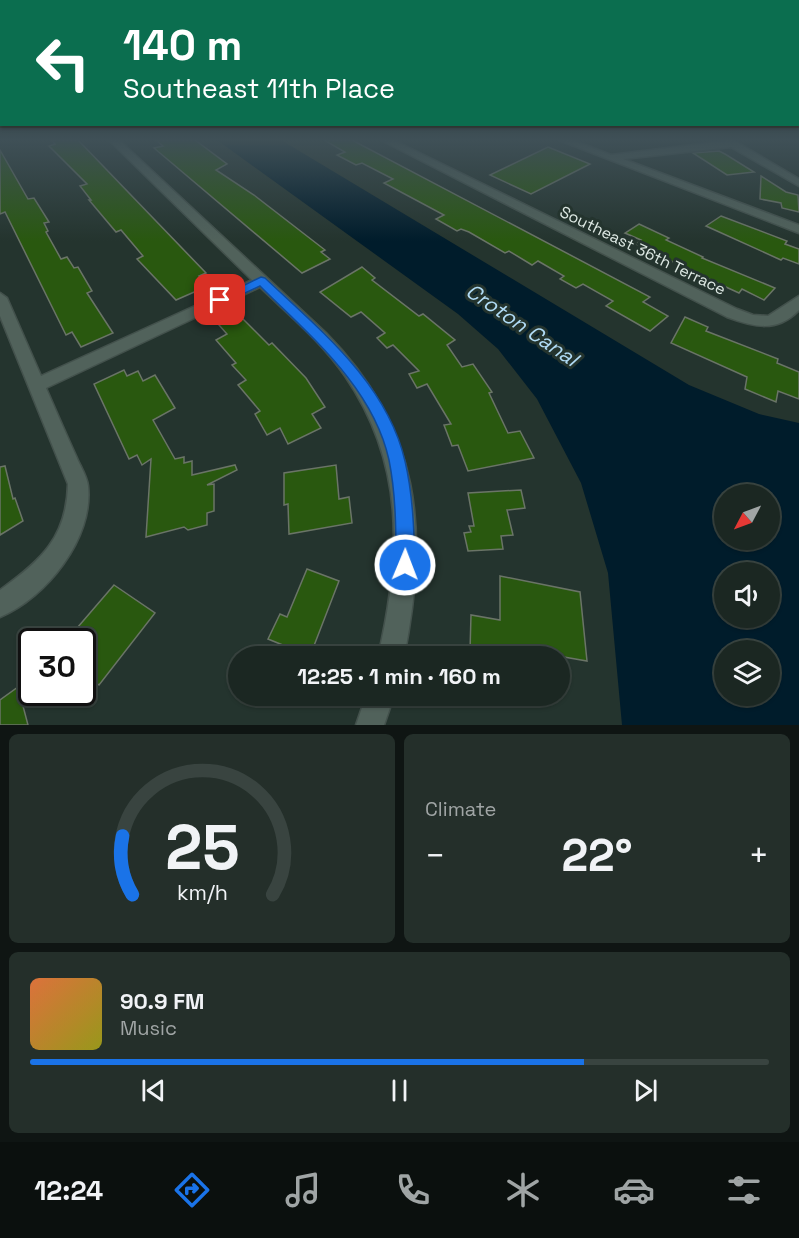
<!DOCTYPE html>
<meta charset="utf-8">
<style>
:root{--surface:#1b2722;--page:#242f2a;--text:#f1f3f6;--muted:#a0a5a5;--line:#394440;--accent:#1a73e8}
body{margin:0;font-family:"Space Grotesk",sans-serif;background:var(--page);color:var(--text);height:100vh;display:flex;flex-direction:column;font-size:22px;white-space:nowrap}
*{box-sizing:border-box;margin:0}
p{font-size:20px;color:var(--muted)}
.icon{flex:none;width:33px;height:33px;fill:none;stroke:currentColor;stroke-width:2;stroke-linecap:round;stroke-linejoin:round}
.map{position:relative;height:725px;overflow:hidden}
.panel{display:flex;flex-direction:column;gap:9px;padding:9px;background:#0f1513;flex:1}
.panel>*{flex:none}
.top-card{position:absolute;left:0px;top:0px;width:800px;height:126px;box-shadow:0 2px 4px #0004,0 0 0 2px var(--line);background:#0b6e4f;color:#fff;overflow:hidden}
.needle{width:39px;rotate:229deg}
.controls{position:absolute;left:714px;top:484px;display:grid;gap:12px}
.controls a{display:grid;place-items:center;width:66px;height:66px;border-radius:50%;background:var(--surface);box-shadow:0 2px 4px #0004,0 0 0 2px var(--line);font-size:30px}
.speed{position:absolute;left:18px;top:628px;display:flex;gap:12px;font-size:30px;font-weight:700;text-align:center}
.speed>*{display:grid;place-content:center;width:78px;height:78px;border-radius:50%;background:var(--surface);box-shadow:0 2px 4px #0004,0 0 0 2px var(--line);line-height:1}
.speed .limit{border:3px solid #111;border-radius:9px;background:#fff;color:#111}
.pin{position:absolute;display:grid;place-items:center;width:51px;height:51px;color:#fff;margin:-26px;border-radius:12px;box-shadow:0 3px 9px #0006}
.me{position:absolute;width:66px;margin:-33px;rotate:1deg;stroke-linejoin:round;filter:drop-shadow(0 0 4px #0008)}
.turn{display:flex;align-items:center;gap:21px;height:126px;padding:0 24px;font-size:27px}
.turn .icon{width:78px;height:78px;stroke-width:2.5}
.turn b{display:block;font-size:42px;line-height:51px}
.big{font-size:45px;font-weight:600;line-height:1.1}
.panel .tile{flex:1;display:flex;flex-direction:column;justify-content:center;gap:9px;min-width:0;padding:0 21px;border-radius:9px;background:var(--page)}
.panel .dial{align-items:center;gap:0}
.dial svg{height:156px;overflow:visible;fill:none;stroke:var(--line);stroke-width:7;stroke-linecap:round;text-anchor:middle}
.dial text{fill:var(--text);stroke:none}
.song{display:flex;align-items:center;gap:18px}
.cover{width:72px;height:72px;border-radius:9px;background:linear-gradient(135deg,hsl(20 70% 55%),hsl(60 70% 35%))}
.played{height:6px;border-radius:3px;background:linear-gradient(90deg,var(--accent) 75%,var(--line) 75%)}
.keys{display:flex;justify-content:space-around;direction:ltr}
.heat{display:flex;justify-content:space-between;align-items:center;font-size:33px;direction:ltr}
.panel .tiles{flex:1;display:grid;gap:9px;grid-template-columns:1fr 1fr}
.tile:last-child{grid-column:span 2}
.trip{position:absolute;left:228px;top:646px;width:342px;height:60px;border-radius:30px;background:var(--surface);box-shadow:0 2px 4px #0004,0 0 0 2px var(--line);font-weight:600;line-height:60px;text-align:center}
.tabs{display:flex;height:96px;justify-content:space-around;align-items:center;background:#0b100e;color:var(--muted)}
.tabs .icon{width:42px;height:42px}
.tabs .active{color:var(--accent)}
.tabs b{font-size:27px;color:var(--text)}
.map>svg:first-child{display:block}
.water{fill:#001c2b;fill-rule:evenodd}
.building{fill:#29580f;stroke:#6a7467;stroke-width:1.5}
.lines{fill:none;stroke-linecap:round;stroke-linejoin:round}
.minor-casing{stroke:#43514c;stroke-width:3}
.minor{fill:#51625b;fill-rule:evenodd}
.route{fill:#1a73e8;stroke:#114b97;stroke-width:1.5}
.labels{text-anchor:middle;stroke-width:6;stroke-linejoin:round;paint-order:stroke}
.far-street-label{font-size:16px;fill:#dee9e4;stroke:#24342e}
.water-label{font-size:21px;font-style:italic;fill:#b0dbf5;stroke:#24342e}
</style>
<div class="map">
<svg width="799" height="725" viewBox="0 0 799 725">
<rect width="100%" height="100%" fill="#24342e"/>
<path class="water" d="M217,140H281L689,385L759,414L799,423V725H622L608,573L581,483L537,399L498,349L458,314ZM724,495H770V540H724ZM724,573H770V618H724ZM724,651H770V696H724Z"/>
<g class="building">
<path d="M52,140H78L206,273L199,276L208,286L176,300L137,259L143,256L121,230L116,232L89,200H91L80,186L87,184L49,146L55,144Z"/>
<path d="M156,140H195L227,164L216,170L254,195L325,250L321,252L330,259L302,273L154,148L163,146Z"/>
<path d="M324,140H352L650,297L643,302L668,316L650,331L606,306L613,301L583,284L576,288L560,279L564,276L538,261L532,265L509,251L505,253L469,232L461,229L457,231L436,219L444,215L384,183L393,179L362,163L356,165L337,155L345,152Z"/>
<path d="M548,147L590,164L531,194L490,175Z"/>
<path d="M0,150L28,199L34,198L49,222L44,223L48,231L46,232L61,259L67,257L74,268L78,267L92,291L87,293L113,333L81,347L72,332L66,335L5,212L0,214Z"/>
<path d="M719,151L725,154L754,172L727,175L693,153Z"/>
<path d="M761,176L786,192L798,195L799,212L782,208L781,203L760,199Z"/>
<path d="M721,216L787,241L785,244L799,249V264L783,258L781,260L706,226Z"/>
<path d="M639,224L669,238L666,240L703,257L702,258L775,288L764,300L742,289L739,293L715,282L636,244L641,240L625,233Z"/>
<path d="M362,267L375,278L372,280L419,316L423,314L455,340L447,345L462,367L473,364L492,392L489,393L508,433L520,431L534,458L468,471L458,445L452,446L444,425L451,424L427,384L417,388L409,374L419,371L393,345L387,348L377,338L385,333L361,312L351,317L320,292Z"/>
<path d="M239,315L269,345L272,343L306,378L325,407L312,414L321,428L288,444L280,428L267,435L255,414L260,411L238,385L246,380L232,365L236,363L216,340L227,334L219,325Z"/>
<path d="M685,317L708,327L706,331L778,359L777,363L799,372V399L778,391L776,402L745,389L747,377L671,343Z"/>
<path d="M124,370L127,376L138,371L143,381L155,375L175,408L153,420L175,459L184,457V463L192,461V475L235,465L237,470L207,485L214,484V511L207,513V525L188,530L184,527L146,537L151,459L142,465L137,455L129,459L94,384Z"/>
<path d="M336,465L339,499L349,497L352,523L289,534L288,504L284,505V473Z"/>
<path d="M5,466L13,499L15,498L23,521L0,535V467Z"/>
<path d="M521,490L525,508L507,510L513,535L501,536L503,549L468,551L464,533L471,532L469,526H474L468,493Z"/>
<path d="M307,569L339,581L310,656L268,639L280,614L287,617Z"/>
<path d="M500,576L580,592L587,661L564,657H501L470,651L471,615L500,620Z"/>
<path d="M114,585L155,613L99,685L82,672V642H65Z"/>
<path d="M18,687L28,725H0V700Z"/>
</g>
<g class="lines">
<g class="minor-casing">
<g id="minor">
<path d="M109,140H119L326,333C421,429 429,530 404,657H378C401,557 406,465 345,376C322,342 289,315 260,287L46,388C56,411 66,434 76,456C80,466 87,476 88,486C94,538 46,598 0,617V590C41,561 67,537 68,484L0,316V293L7,298L41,376L252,280Z"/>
<path d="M381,140H393L737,309L753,315L768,316L799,296V310C777,333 754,327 727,317Z"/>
<path d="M559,140H572L611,155L733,140L799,179V186L731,147L623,159L799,225V233Z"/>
<path d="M366,696H394L384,725H356Z"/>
</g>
</g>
<use href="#minor" class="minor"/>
</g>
<linearGradient id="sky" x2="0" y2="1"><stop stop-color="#141d19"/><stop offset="0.58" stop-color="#3f5057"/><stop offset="1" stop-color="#3f5057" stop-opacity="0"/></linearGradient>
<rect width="799" height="241" fill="url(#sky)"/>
<path class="route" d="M261,277L265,278C320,330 387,383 405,461C413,495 414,530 415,565L412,572L405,575L399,572L396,565C396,530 396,495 389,460C373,387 310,336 260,286L224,303L220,304L214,300Z"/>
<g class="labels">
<g class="far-street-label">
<text transform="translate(643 250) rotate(26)" y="6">Southeast 36th Terrace</text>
</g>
<g class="water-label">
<text transform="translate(522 325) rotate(34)" y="7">Croton Canal</text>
</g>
</g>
</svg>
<div class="controls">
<a><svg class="needle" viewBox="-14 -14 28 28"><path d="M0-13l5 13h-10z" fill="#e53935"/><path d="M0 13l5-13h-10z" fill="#a0a5a5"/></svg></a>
<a><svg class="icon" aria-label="sound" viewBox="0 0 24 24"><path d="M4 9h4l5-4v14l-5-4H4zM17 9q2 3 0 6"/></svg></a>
<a><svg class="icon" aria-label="layers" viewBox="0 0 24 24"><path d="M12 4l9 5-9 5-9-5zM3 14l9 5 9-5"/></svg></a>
</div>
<div class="speed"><div class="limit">30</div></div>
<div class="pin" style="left:220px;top:300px;background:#d93025"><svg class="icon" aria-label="arrive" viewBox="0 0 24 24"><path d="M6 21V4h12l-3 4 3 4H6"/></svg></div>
<svg class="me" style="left:405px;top:565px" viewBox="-20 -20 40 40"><circle r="17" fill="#1a73e8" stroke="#fff" stroke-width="3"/><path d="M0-11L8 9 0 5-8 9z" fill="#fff"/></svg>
<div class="trip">12:25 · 1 min · 160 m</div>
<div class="top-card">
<div class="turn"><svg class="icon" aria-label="left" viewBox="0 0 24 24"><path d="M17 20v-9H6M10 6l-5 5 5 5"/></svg><div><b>140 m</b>Southeast 11th Place</div></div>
</div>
</div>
<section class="panel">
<div class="tiles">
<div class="tile dial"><svg viewBox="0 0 100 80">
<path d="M14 69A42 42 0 1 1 86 69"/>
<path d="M14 69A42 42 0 0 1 9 39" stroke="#1a73e8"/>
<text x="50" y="56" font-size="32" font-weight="700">25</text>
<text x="50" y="72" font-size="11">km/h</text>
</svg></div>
<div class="tile"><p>Climate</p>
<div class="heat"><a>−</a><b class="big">22°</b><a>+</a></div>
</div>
<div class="tile">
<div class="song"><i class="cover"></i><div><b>90.9 FM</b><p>Music</p></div></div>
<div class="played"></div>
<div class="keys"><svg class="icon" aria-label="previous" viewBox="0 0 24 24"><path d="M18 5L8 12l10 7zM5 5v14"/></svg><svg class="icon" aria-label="pause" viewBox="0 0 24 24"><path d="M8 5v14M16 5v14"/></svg><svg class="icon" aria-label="next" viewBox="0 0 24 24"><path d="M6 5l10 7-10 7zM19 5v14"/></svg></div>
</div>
</div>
</section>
<nav class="tabs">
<b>12:24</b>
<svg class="icon active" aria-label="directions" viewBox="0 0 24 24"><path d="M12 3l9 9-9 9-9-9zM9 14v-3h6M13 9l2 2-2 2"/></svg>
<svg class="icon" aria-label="music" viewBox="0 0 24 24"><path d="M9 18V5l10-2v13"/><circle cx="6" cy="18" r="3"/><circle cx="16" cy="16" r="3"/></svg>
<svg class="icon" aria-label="phone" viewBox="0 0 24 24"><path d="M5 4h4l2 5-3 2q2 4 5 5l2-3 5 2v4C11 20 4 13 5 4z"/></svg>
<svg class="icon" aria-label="climate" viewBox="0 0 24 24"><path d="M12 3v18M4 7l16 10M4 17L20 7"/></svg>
<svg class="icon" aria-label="car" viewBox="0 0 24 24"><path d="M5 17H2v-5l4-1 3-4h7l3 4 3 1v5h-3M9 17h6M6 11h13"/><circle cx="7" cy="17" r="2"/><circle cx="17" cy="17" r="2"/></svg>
<svg class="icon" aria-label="filters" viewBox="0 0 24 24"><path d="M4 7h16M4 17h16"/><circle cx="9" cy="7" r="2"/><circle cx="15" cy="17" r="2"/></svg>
</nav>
